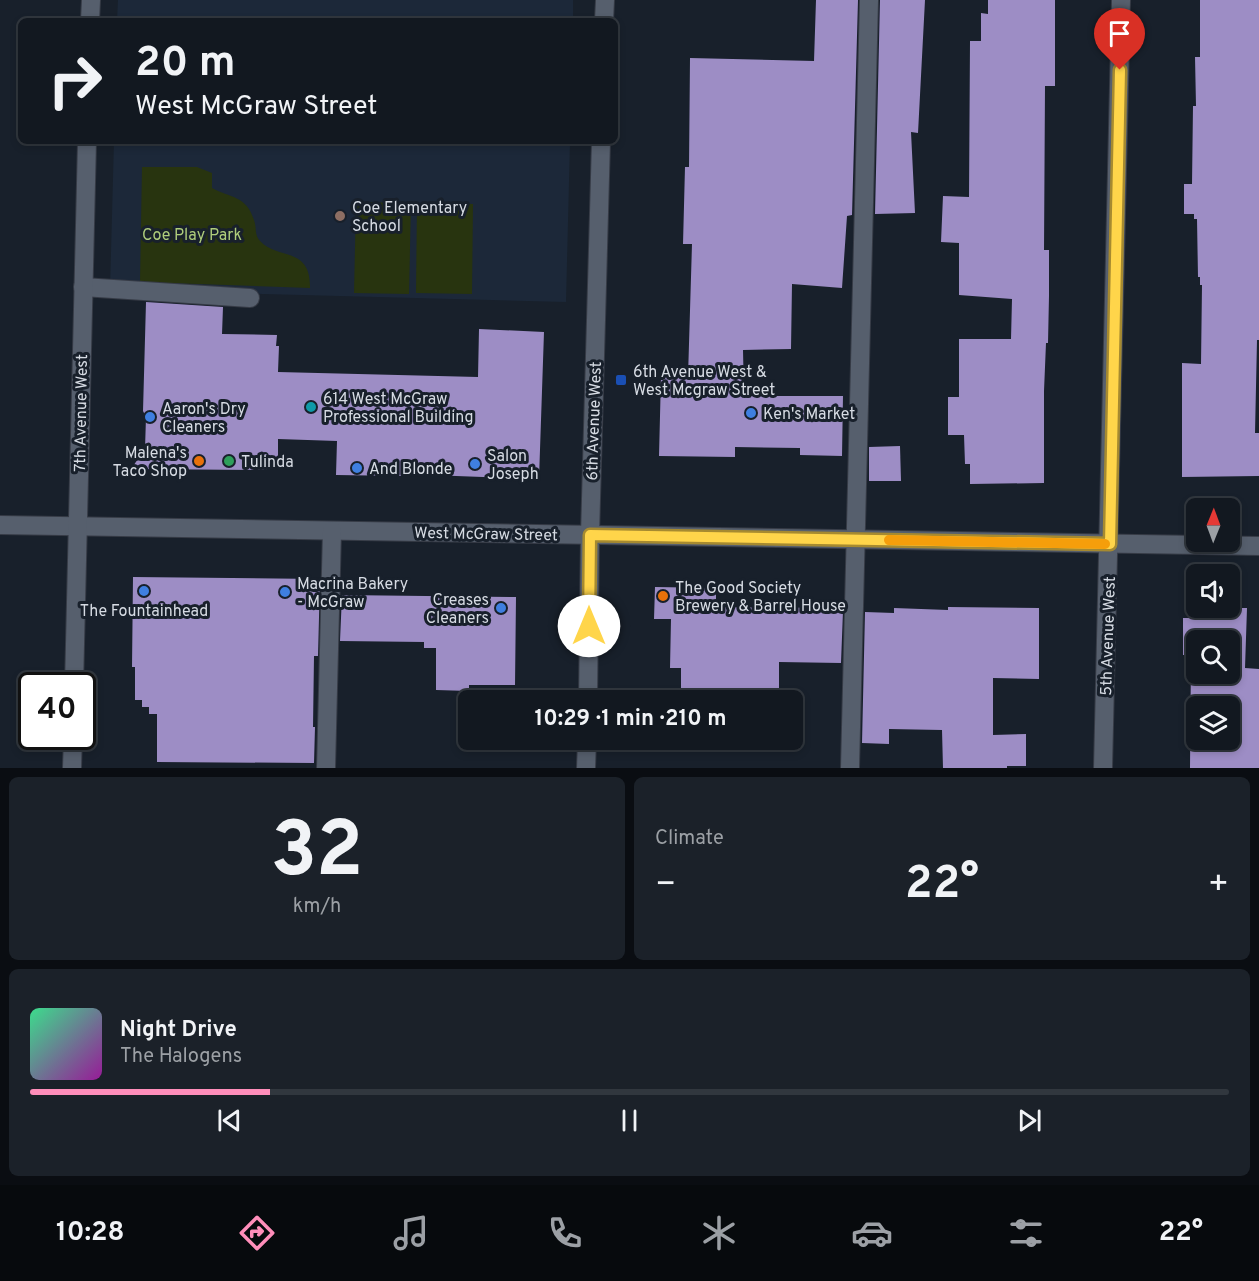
<!DOCTYPE html>
<meta charset="utf-8">
<style>
:root{--surface:#121820;--page:#1b2129;--text:#f1f3f6;--muted:#9ca0a5;--line:#31373e;--accent:#ff8eba}
body{margin:0;font-family:Overpass,sans-serif;background:var(--page);color:var(--text);height:100vh;display:flex;flex-direction:column;font-size:22px;white-space:nowrap}
*{box-sizing:border-box;margin:0}
p{font-size:20px;color:var(--muted)}
.icon{flex:none;width:33px;height:33px;fill:none;stroke:currentColor;stroke-width:2;stroke-linecap:round;stroke-linejoin:round}
.map{position:relative;height:768px;overflow:hidden}
.side{display:flex;flex-direction:column;gap:9px;padding:9px;background:#0a0d12;flex:1}
.side>*{flex:none}
.banner{position:absolute;left:18px;top:18px;width:600px;height:126px;border-radius:9px;box-shadow:0 3px 9px #0003,0 0 0 2px var(--line);background:#121820;color:var(--text);overflow:hidden}
.needle{width:39px;rotate:1deg}
.buttons{position:absolute;left:1186px;top:498px;display:grid;gap:12px}
.buttons a{display:grid;place-items:center;width:54px;height:54px;border-radius:9px;background:var(--surface);box-shadow:0 3px 9px #0003,0 0 0 2px var(--line);font-size:30px}
.speed{position:absolute;left:18px;top:672px;display:flex;gap:12px;font-size:30px;font-weight:700;text-align:center}
.speed>*{display:grid;place-content:center;width:78px;height:78px;border-radius:50%;background:var(--surface);box-shadow:0 3px 9px #0003,0 0 0 2px var(--line);line-height:1}
.speed .limit{border:3px solid #111;border-radius:9px;background:#fff;color:#111}
.pin{position:absolute;display:grid;place-items:center;width:51px;height:51px;color:#fff;margin:-62px -26px;border-radius:50% 50% 50% 0;rotate:-45deg;box-shadow:0 0 6px #0007}
.pin .icon{rotate:45deg}
.me{position:absolute;width:66px;margin:-33px;rotate:0deg;stroke-linejoin:round;filter:drop-shadow(0 0 4px #0008)}
.turn{display:flex;align-items:center;gap:21px;height:126px;padding:0 18px;font-size:27px}
.turn .icon{width:78px;height:78px;stroke-width:2.5}
.turn b{display:block;font-size:42px;line-height:51px}
.big{font-size:45px;font-weight:700;line-height:1.1}
.side .card{flex:1;display:flex;flex-direction:column;justify-content:center;gap:9px;min-width:0;padding:0 21px;border-radius:9px;background:var(--page)}
.side .dial{align-items:center;gap:0}
.dial b{font-size:78px;line-height:1}
.song{display:flex;align-items:center;gap:18px}
.cover{width:72px;height:72px;border-radius:9px;background:linear-gradient(135deg,hsl(150 70% 55%),hsl(300 70% 35%))}
.played{height:6px;border-radius:3px;background:linear-gradient(90deg,var(--accent) 20%,var(--line) 20%)}
.keys{display:flex;justify-content:space-around;direction:ltr}
.heat{display:flex;justify-content:space-between;align-items:center;font-size:33px;direction:ltr}
.side .tiles{flex:1;display:grid;gap:9px;grid-template-columns:1fr 1fr}
.card:last-child{grid-column:span 2}
.trip{position:absolute;left:458px;top:690px;width:345px;height:60px;border-radius:9px;background:var(--surface);box-shadow:0 3px 9px #0003,0 0 0 2px var(--line);font-weight:700;line-height:60px;text-align:center}
.dock{display:flex;height:96px;justify-content:space-around;align-items:center;background:#070a0d;color:var(--muted)}
.dock .icon{width:42px;height:42px}
.dock .current{color:var(--accent)}
.dock b{font-size:27px;color:var(--text)}
.map>svg:first-child{display:block}
.built{fill:#1c2839}
.green{fill:#28340f}
.building{fill:#9d8dc5;fill-rule:evenodd}
.lines{fill:none;stroke-linecap:round;stroke-linejoin:round}
.minor-casing{stroke:#363b46;stroke-width:20}
.minor{stroke:#565f6d;stroke-width:18}
.route-casing{stroke:#a68a30;stroke-width:15}
.route{stroke:#ffd54a;stroke-width:10}
.slow{stroke:#f59e0b;stroke-width:10}
.education-dot{fill:#8d6e63;stroke:#18202b;stroke-width:2}
.transit-dot{fill:#1a4fb4;stroke:#18202b;stroke-width:2}
.culture-dot{fill:#0f9aa8;stroke:#18202b;stroke-width:2}
.shop-dot{fill:#3f7fe0;stroke:#18202b;stroke-width:2}
.food-dot{fill:#e8710a;stroke:#18202b;stroke-width:2}
.leisure-dot{fill:#2e9e5b;stroke:#18202b;stroke-width:2}
.labels{text-anchor:middle;stroke-width:6;stroke-linejoin:round;paint-order:stroke}
.poi-label{font-size:16px;fill:#d6dbe3;stroke:#18202b;text-anchor:start}
.park-label{font-size:16px;fill:#afcd7b;stroke:#18202b}
.street-label{font-size:16px;fill:#d6dbe3;stroke:#18202b}
</style>
<div class="map">
<svg width="1259" height="768" viewBox="0 0 1259 768">
<rect width="100%" height="100%" fill="#18202b"/>
<g class="built">
<path d="M118,0H573V21H117Z"/>
<path d="M114,141H570L566,302L110,290Z"/>
</g>
<g class="green">
<path d="M142,167H197L212,173V188C230,198 246,195 254,220C257,228 254,234 260,241C277,260 311,246 310,288L140,282Z"/>
<path d="M356,202L411,203L409,294L354,293Z"/>
<path d="M417,203L473,204L472,294L416,293Z"/>
</g>
<g class="building">
<path d="M816,0H858L852,215L847,216L842,288L792,284L791,349L743,350L744,396H843L842,456L800,455V448L735,447V457L659,456L661,376L688,377L692,244H683L685,167H689L690,58L814,61Z"/>
<path d="M880,0H925L918,133L911,132L915,213L875,214Z"/>
<path d="M988,0H1055V86H1045L1044,250H1049V296L1048,343H1046L1044,391V483L970,484V464H965L964,435H948V397H959V339H1011L1012,299L959,295V243L941,242L943,196L969,197L970,41H981V13L988,14Z"/>
<path d="M1200,0H1259V340H1257L1255,433H1259V476L1182,477V363L1201,364L1202,285H1200V277H1198L1197,219H1194V214H1184V184H1192L1193,106H1196L1195,57H1200Z"/>
<path d="M146,302L223,307L222,334L277,335L276,346H279L278,372L478,377L479,329L544,332L539,479L402,474V476L336,475L337,441L278,439V458L266,470L131,469L145,449L146,417L143,411Z"/>
<path d="M900,446L901,481H869V447Z"/>
<path d="M133,577L320,579L318,656H314L313,727H315L314,763L157,762V714H149V707H142V700H135V667H132Z"/>
<path d="M655,587L716,588V607L840,608V611H843L841,663L779,662V700H681V668H670L671,619H654Z"/>
<path d="M342,595L516,597L515,685H469V691L436,690V648H424V642L340,641Z"/>
<path d="M948,607L1039,608V679L993,678V735L1026,734V766H1007V768H943L942,730L889,729V744L862,743L865,612L894,613V608L948,610Z"/>
<path d="M1195,608H1247L1245,668L1259,669V768H1190L1191,655H1183V618H1195ZM1197,640H1230V674H1197ZM1197,706H1230V740H1197Z"/>
</g>
<g class="lines">
<g class="minor-casing">
<g id="minor">
<path d="M90,21L91,0"/>
<path d="M604,21L605,0"/>
<path d="M83,287L250,298"/>
<path d="M0,525L1259,546"/>
<path d="M74,686L87,141"/>
<path d="M588,700L590,535L601,141"/>
<path d="M72,768L73,736"/>
<path d="M326,768L332,531"/>
<path d="M586,768L587,740"/>
<path d="M850,768L869,0"/>
<path d="M1103,768L1121,0"/>
</g>
</g>
<use href="#minor" class="minor"/>
</g>
<g class="lines">
<g class="route-casing">
<path id="route" d="M589,626L590,535L1110,544L1120,70"/>
</g>
<use href="#route" class="route"/>
<path class="slow" d="M889,540L1105,544"/>
</g>
<circle class="education-dot" cx="340" cy="216" r="6"/>
<rect class="transit-dot" x="615" y="374" width="12" height="12" rx="3"/>
<circle class="culture-dot" cx="311" cy="407" r="6"/>
<g class="shop-dot">
<circle cx="751" cy="413" r="6"/>
<circle cx="150" cy="417" r="6"/>
<circle cx="475" cy="464" r="6"/>
<circle cx="357" cy="468" r="6"/>
<circle cx="144" cy="591" r="6"/>
<circle cx="285" cy="592" r="6"/>
<circle cx="501" cy="608" r="6"/>
</g>
<g class="food-dot">
<circle cx="199" cy="461" r="6"/>
<circle cx="663" cy="596" r="6"/>
</g>
<circle class="leisure-dot" cx="229" cy="461" r="6"/>
<g class="labels">
<g class="poi-label">
<text x="352" y="213">Coe Elementary<tspan x="352" dy="18">School</tspan></text>
<text x="633" y="377">6th Avenue West &amp;<tspan x="633" dy="18">West Mcgraw Street</tspan></text>
<text x="323" y="404">614 West McGraw<tspan x="323" dy="18">Professional Building</tspan></text>
<text x="162" y="414">Aaron's Dry<tspan x="162" dy="18">Cleaners</tspan></text>
<text x="763" y="419">Ken's Market</text>
<text x="187" y="458" text-anchor="end">Malena's<tspan x="187" dy="18">Taco Shop</tspan></text>
<text x="487" y="461">Salon<tspan x="487" dy="18">Joseph</tspan></text>
<text x="241" y="467">Tulinda</text>
<text x="369" y="474">And Blonde</text>
<text x="297" y="589">Macrina Bakery<tspan x="297" dy="18">- McGraw</tspan></text>
<text x="675" y="593">The Good Society<tspan x="675" dy="18">Brewery &amp; Barrel House</tspan></text>
<text x="489" y="605" text-anchor="end">Creases<tspan x="489" dy="18">Cleaners</tspan></text>
<text x="144" y="616" text-anchor="middle">The Fountainhead</text>
</g>
<g class="park-label">
<text x="192" y="240">Coe Play Park</text>
</g>
<g class="street-label">
<text transform="translate(80 413) rotate(-89)" y="6">7th Avenue West</text>
<text transform="translate(593 421) rotate(-88)" y="6">6th Avenue West</text>
<text transform="translate(486 533) rotate(1)" y="6">West McGraw Street</text>
<text transform="translate(1107 636) rotate(-88)" y="6">5th Avenue West</text>
</g>
</g>
</svg>
<div class="buttons">
<a><svg class="needle" viewBox="-14 -14 28 28"><path d="M0-13l5 13h-10z" fill="#e53935"/><path d="M0 13l5-13h-10z" fill="#9ca0a5"/></svg></a>
<a><svg class="icon" aria-label="sound" viewBox="0 0 24 24"><path d="M4 9h4l5-4v14l-5-4H4zM17 9q2 3 0 6"/></svg></a>
<a><svg class="icon" aria-label="search" viewBox="0 0 24 24"><circle cx="10" cy="10" r="6"/><path d="M15 15l6 6"/></svg></a>
<a><svg class="icon" aria-label="layers" viewBox="0 0 24 24"><path d="M12 4l9 5-9 5-9-5zM3 14l9 5 9-5"/></svg></a>
</div>
<div class="speed"><div class="limit">40</div></div>
<div class="pin" style="left:1120px;top:70px;background:#d93025"><svg class="icon" aria-label="arrive" viewBox="0 0 24 24"><path d="M6 21V4h12l-3 4 3 4H6"/></svg></div>
<svg class="me" style="left:589px;top:626px" viewBox="-20 -20 40 40"><circle r="19" fill="#fff"/><path d="M0-13L10 11 0 6-10 11z" fill="#ffd54a"/></svg>
<div class="trip">10:29 · 1 min · 210 m</div>
<div class="banner">
<div class="turn"><svg class="icon" aria-label="right" viewBox="0 0 24 24"><path d="M7 20v-9h11M14 6l5 5-5 5"/></svg><div><b>20 m</b>West McGraw Street</div></div>
</div>
</div>
<section class="side">
<div class="tiles">
<div class="card dial"><b>32</b><p>km/h</p></div>
<div class="card"><p>Climate</p>
<div class="heat"><a>−</a><b class="big">22°</b><a>+</a></div>
</div>
<div class="card">
<div class="song"><i class="cover"></i><div><b>Night Drive</b><p>The Halogens</p></div></div>
<div class="played"></div>
<div class="keys"><svg class="icon" aria-label="previous" viewBox="0 0 24 24"><path d="M18 5L8 12l10 7zM5 5v14"/></svg><svg class="icon" aria-label="pause" viewBox="0 0 24 24"><path d="M8 5v14M16 5v14"/></svg><svg class="icon" aria-label="next" viewBox="0 0 24 24"><path d="M6 5l10 7-10 7zM19 5v14"/></svg></div>
</div>
</div>
</section>
<nav class="dock">
<b>10:28</b>
<svg class="icon current" aria-label="directions" viewBox="0 0 24 24"><path d="M12 3l9 9-9 9-9-9zM9 14v-3h6M13 9l2 2-2 2"/></svg>
<svg class="icon" aria-label="music" viewBox="0 0 24 24"><path d="M9 18V5l10-2v13"/><circle cx="6" cy="18" r="3"/><circle cx="16" cy="16" r="3"/></svg>
<svg class="icon" aria-label="phone" viewBox="0 0 24 24"><path d="M5 4h4l2 5-3 2q2 4 5 5l2-3 5 2v4C11 20 4 13 5 4z"/></svg>
<svg class="icon" aria-label="climate" viewBox="0 0 24 24"><path d="M12 3v18M4 7l16 10M4 17L20 7"/></svg>
<svg class="icon" aria-label="car" viewBox="0 0 24 24"><path d="M5 17H2v-5l4-1 3-4h7l3 4 3 1v5h-3M9 17h6M6 11h13"/><circle cx="7" cy="17" r="2"/><circle cx="17" cy="17" r="2"/></svg>
<svg class="icon" aria-label="filters" viewBox="0 0 24 24"><path d="M4 7h16M4 17h16"/><circle cx="9" cy="7" r="2"/><circle cx="15" cy="17" r="2"/></svg>
<b>22°</b>
</nav>
